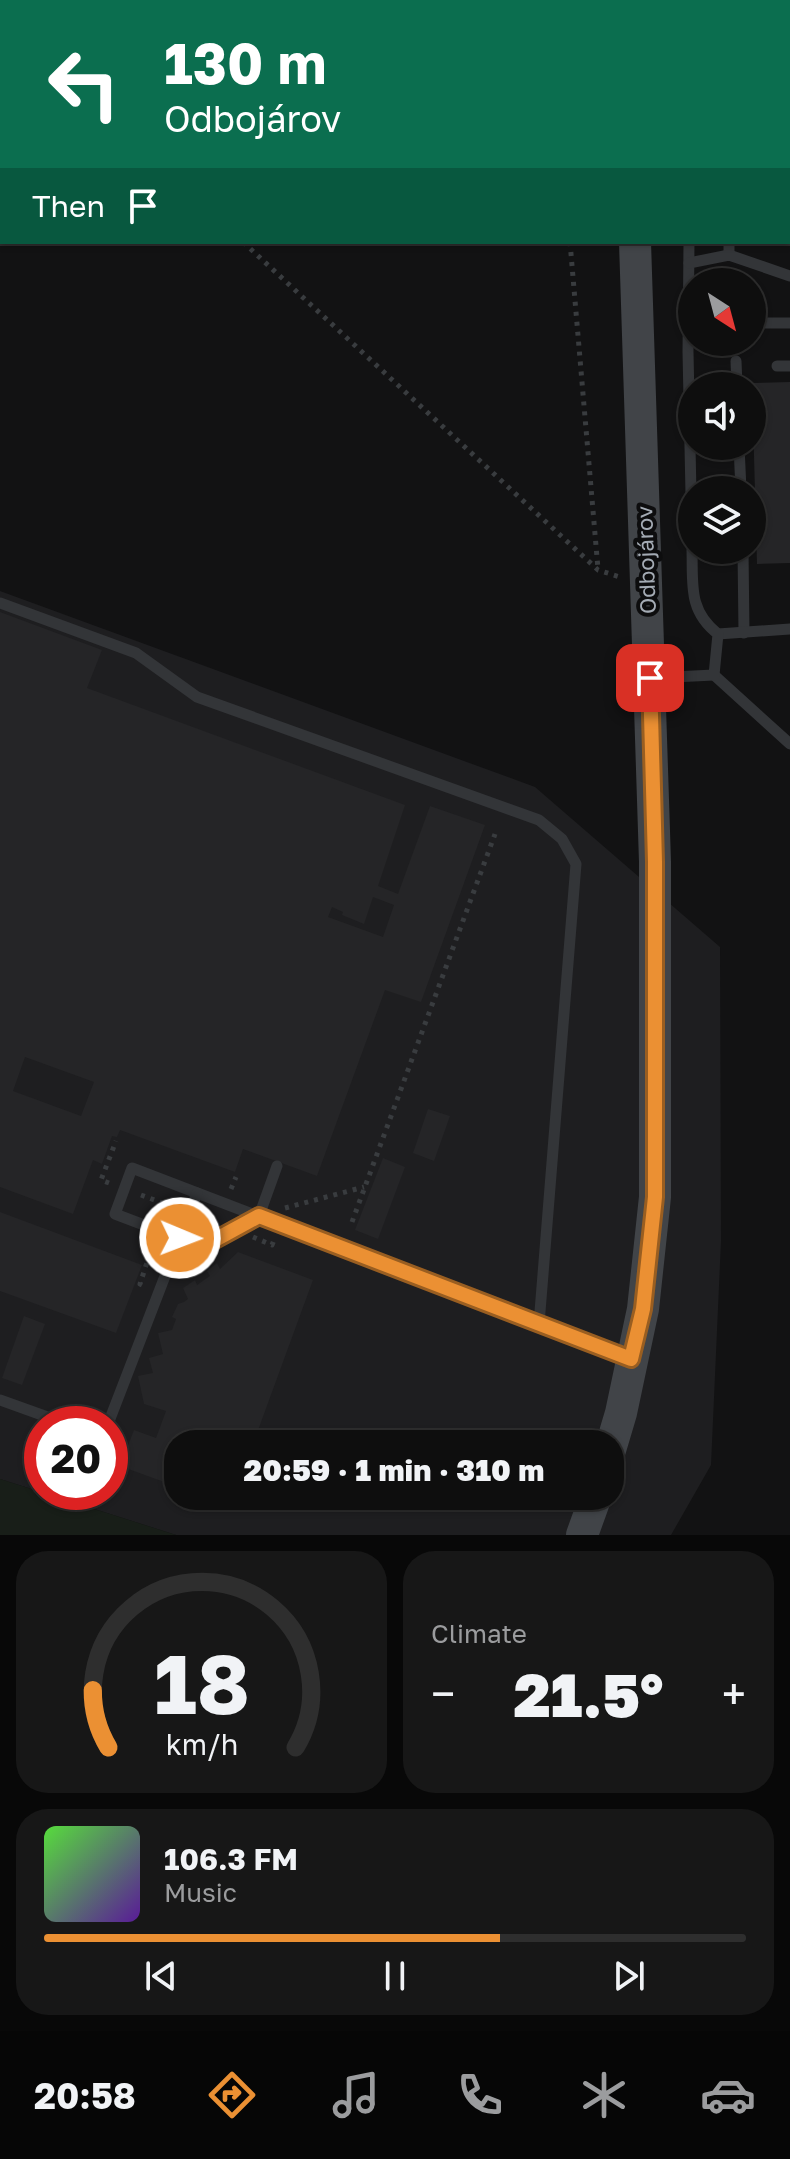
<!DOCTYPE html>
<meta charset="utf-8">
<style>
:root{--surface:#0e0e0e;--page:#171717;--text:#f1f3f6;--muted:#9b9c9e;--line:#2e2e2e;--accent:#eb9033}
body{margin:0;font-family:"Golos Text",sans-serif;background:var(--page);color:var(--text);height:100vh;display:flex;flex-direction:column;font-size:30px;white-space:nowrap}
*{box-sizing:border-box;margin:0}
p{font-size:26px;color:var(--muted)}
.icon{flex:none;width:44px;height:44px;fill:none;stroke:currentColor;stroke-width:2;stroke-linecap:round;stroke-linejoin:round}
.map{position:relative;height:1535px;overflow:hidden}
.drawer{display:flex;flex-direction:column;gap:16px;padding:16px;background:#080808;flex:1}
.drawer>*{flex:none}
.guide{position:absolute;left:0px;top:0px;width:790px;height:244px;box-shadow:0 2px 6px #0004,0 0 0 2px var(--line);background:#0b6e4f;color:#fff;overflow:hidden}
.needle{width:52px;rotate:144deg}
.fabs{position:absolute;left:678px;top:268px;display:grid;gap:16px}
.fabs a{display:grid;place-items:center;width:88px;height:88px;border-radius:50%;background:var(--surface);box-shadow:0 2px 6px #0004,0 0 0 2px var(--line);font-size:40px}
.speed{position:absolute;left:24px;top:1406px;display:flex;gap:16px;font-size:40px;font-weight:700;text-align:center}
.speed>*{display:grid;place-content:center;width:104px;height:104px;border-radius:50%;background:var(--surface);box-shadow:0 2px 6px #0004,0 0 0 2px var(--line);line-height:1}
.speed .limit{border:12px solid #d22;background:#fff;color:#111}
.pin{position:absolute;display:grid;place-items:center;width:68px;height:68px;color:#fff;margin:-34px;border-radius:16px;box-shadow:0 4px 12px #0006}
.me{position:absolute;width:88px;margin:-44px;rotate:91deg;stroke-linejoin:round;filter:drop-shadow(0 0 6px #0008)}
.turn{display:flex;align-items:center;gap:28px;height:168px;padding:0 32px;font-size:36px}
.turn .icon{width:104px;height:104px;stroke-width:2.5}
.turn b{display:block;font-size:56px;line-height:68px}
.then{display:flex;align-items:center;height:76px;padding:0 32px;background:#0003;gap:16px;font-size:30px}
.big{font-size:60px;font-weight:800;line-height:1.1}
.drawer .widget{flex:1;display:flex;flex-direction:column;justify-content:center;gap:12px;min-width:0;padding:0 28px;border-radius:32px;background:var(--page)}
.drawer .dial{align-items:center;gap:0}
.dial svg{height:208px;overflow:visible;fill:none;stroke:var(--line);stroke-width:7;stroke-linecap:round;text-anchor:middle}
.dial text{fill:var(--text);stroke:none}
.song{display:flex;align-items:center;gap:24px}
.cover{width:96px;height:96px;border-radius:12px;background:linear-gradient(135deg,hsl(110 70% 55%),hsl(270 70% 35%))}
.played{height:8px;border-radius:4px;background:linear-gradient(90deg,var(--accent) 65%,var(--line) 65%)}
.keys{display:flex;justify-content:space-around;direction:ltr}
.heat{display:flex;justify-content:space-between;align-items:center;font-size:44px;direction:ltr}
.drawer .tiles{flex:1;display:grid;gap:16px;grid-template-columns:1fr 1fr}
.widget:last-child{grid-column:span 2}
.trip{position:absolute;left:164px;top:1430px;width:460px;height:80px;border-radius:32px;background:var(--surface);box-shadow:0 2px 6px #0004,0 0 0 2px var(--line);font-weight:800;line-height:80px;text-align:center}
.tabs{display:flex;height:128px;justify-content:space-around;align-items:center;background:#060606;color:var(--muted)}
.tabs .icon{width:56px;height:56px}
.tabs .selected{color:var(--accent)}
.tabs b{font-size:36px;color:var(--text)}
.map>svg:first-child{display:block}
.built{fill:#1e1e20;fill-rule:evenodd}
.green{fill:#181e18}
.building{fill:#252527;fill-rule:evenodd}
.lines{fill:none;stroke-linecap:round;stroke-linejoin:round}
.path{stroke:#393c3f;stroke-width:5;stroke-dasharray:4 6;stroke-linecap:butt}
.lane{stroke:#333538;stroke-width:11}
.secondary{stroke:#414448;stroke-width:32}
.route-casing{stroke:#995e21;stroke-width:20}
.route{stroke:#eb9033;stroke-width:14}
.labels{text-anchor:middle;stroke-width:8;stroke-linejoin:round;paint-order:stroke}
.street-label{font-size:22px;fill:#a4abb4;stroke:#0d0d0e}
</style>
<div class="map">
<svg width="790" height="1535" viewBox="0 0 790 1535">
<rect width="100%" height="100%" fill="#121213"/>
<path class="built" d="M0,591L535,787L720,947L721,1241L711,1465L671,1535H176L0,1479ZM42,1424H110V1492H42ZM178,1444H610V1496H178Z"/>
<path class="green" d="M0,1479L176,1535H0Z"/>
<g class="building">
<path d="M790,382V563L757,564L752,383Z"/>
<path d="M0,612L102,650L87,688L405,805L378,886L398,894L430,806L485,825L421,1002L385,990L317,1176L243,1149L235,1172L120,1130L117,1137L112,1136L102,1164L93,1160L73,1214L0,1187ZM373,897L394,905L383,937L328,917L332,907L343,912L342,915L364,924ZM25,1057L94,1082L81,1116L13,1091Z"/>
<path d="M428,1109L450,1116L434,1161L413,1153Z"/>
<path d="M383,1158L405,1167L378,1239L355,1230Z"/>
<path d="M0,1212L142,1265L116,1333L0,1291Z"/>
<path d="M238,1252L313,1280L253,1444H178V1487L120,1466L134,1430L156,1438L166,1411L144,1404L138,1376L153,1373L149,1358L163,1354L158,1333L172,1330L176,1319L172,1317L178,1304L184,1302L188,1299L183,1288L195,1280L197,1285L210,1276L207,1271L217,1263L220,1269Z"/>
<path d="M24,1316L45,1324L22,1385L2,1378Z"/>
<path d="M202,1496H234L230,1507Z"/>
</g>
<g class="lines">
<g class="path">
<path d="M577,2L578,0"/>
<path d="M0,15L2,17"/>
<path d="M243,242L598,570L620,577"/>
<path d="M570,242L598,569"/>
<path d="M109,1183L101,1180L116,1141"/>
<path d="M231,1189L236,1177"/>
<path d="M141,1195L173,1207"/>
<path d="M285,1208L364,1187"/>
<path d="M352,1222L495,834"/>
<path d="M253,1237L272,1245L274,1240"/>
<path d="M142,1285L140,1284L152,1247"/>
</g>
<g class="lane">
<path d="M722,2L723,0"/>
<path d="M788,40L790,41"/>
<path d="M788,100L790,101"/>
<path d="M689,242L688,352L692,541"/>
<path d="M729,242V255"/>
<path d="M689,263L729,255L790,276"/>
<path d="M752,323H790"/>
<path d="M736,361L737,386"/>
<path d="M777,366H790"/>
<path d="M739,446L741,490"/>
<path d="M743,550L744,633"/>
<path d="M0,603L136,653L197,697L539,820L562,839L576,864L539,1324"/>
<path d="M718,634L790,629"/>
<path d="M714,675L790,744"/>
<path d="M653,678L714,675L718,634C688,611 693,584 692,550"/>
<path d="M277,1166L259,1216L202,1247L115,1214L132,1168L628,1358"/>
<path d="M0,1400L67,1424"/>
<path d="M108,1424L197,1193"/>
</g>
<g class="secondary">
<path d="M649,2L650,0"/>
<path d="M610,1450L621,1413L643,1309L655,1197V862L635,242"/>
<path d="M582,1535L596,1496"/>
</g>
</g>
<g class="lines">
<g class="route-casing">
<path id="route" d="M180,1238L202,1247L259,1216L631,1359L643,1309L655,1197V862L650,678"/>
</g>
<use href="#route" class="route"/>
</g>
<g class="labels">
<g class="street-label">
<text transform="translate(646 560) rotate(-92)" y="8">Odbojárov</text>
</g>
</g>
</svg>
<div class="fabs">
<a><svg class="needle" viewBox="-14 -14 28 28"><path d="M0-13l5 13h-10z" fill="#e53935"/><path d="M0 13l5-13h-10z" fill="#9b9c9e"/></svg></a>
<a><svg class="icon" aria-label="sound" viewBox="0 0 24 24"><path d="M4 9h4l5-4v14l-5-4H4zM17 9q2 3 0 6"/></svg></a>
<a><svg class="icon" aria-label="layers" viewBox="0 0 24 24"><path d="M12 4l9 5-9 5-9-5zM3 14l9 5 9-5"/></svg></a>
</div>
<div class="speed"><div class="limit">20</div></div>
<div class="pin" style="left:650px;top:678px;background:#d93025"><svg class="icon" aria-label="arrive" viewBox="0 0 24 24"><path d="M6 21V4h12l-3 4 3 4H6"/></svg></div>
<svg class="me" style="left:180px;top:1238px" viewBox="-20 -20 40 40"><circle r="17" fill="#eb9033" stroke="#fff" stroke-width="3"/><path d="M0-11L8 9 0 5-8 9z" fill="#fff"/></svg>
<div class="trip">20:59 · 1 min · 310 m</div>
<div class="guide">
<div class="turn"><svg class="icon" aria-label="left" viewBox="0 0 24 24"><path d="M17 20v-9H6M10 6l-5 5 5 5"/></svg><div><b>130 m</b>Odbojárov</div></div>
<div class="then">Then<svg class="icon" aria-label="arrive" viewBox="0 0 24 24"><path d="M6 21V4h12l-3 4 3 4H6"/></svg></div>
</div>
</div>
<section class="drawer">
<div class="tiles">
<div class="widget dial"><svg viewBox="0 0 100 80">
<path d="M14 69A42 42 0 1 1 86 69"/>
<path d="M14 69A42 42 0 0 1 8 47" stroke="#eb9033"/>
<text x="50" y="56" font-size="32" font-weight="700">18</text>
<text x="50" y="72" font-size="11">km/h</text>
</svg></div>
<div class="widget"><p>Climate</p>
<div class="heat"><a>−</a><b class="big">21.5°</b><a>+</a></div>
</div>
<div class="widget">
<div class="song"><i class="cover"></i><div><b>106.3 FM</b><p>Music</p></div></div>
<div class="played"></div>
<div class="keys"><svg class="icon" aria-label="previous" viewBox="0 0 24 24"><path d="M18 5L8 12l10 7zM5 5v14"/></svg><svg class="icon" aria-label="pause" viewBox="0 0 24 24"><path d="M8 5v14M16 5v14"/></svg><svg class="icon" aria-label="next" viewBox="0 0 24 24"><path d="M6 5l10 7-10 7zM19 5v14"/></svg></div>
</div>
</div>
</section>
<nav class="tabs">
<b>20:58</b>
<svg class="icon selected" aria-label="directions" viewBox="0 0 24 24"><path d="M12 3l9 9-9 9-9-9zM9 14v-3h6M13 9l2 2-2 2"/></svg>
<svg class="icon" aria-label="music" viewBox="0 0 24 24"><path d="M9 18V5l10-2v13"/><circle cx="6" cy="18" r="3"/><circle cx="16" cy="16" r="3"/></svg>
<svg class="icon" aria-label="phone" viewBox="0 0 24 24"><path d="M5 4h4l2 5-3 2q2 4 5 5l2-3 5 2v4C11 20 4 13 5 4z"/></svg>
<svg class="icon" aria-label="climate" viewBox="0 0 24 24"><path d="M12 3v18M4 7l16 10M4 17L20 7"/></svg>
<svg class="icon" aria-label="car" viewBox="0 0 24 24"><path d="M5 17H2v-5l4-1 3-4h7l3 4 3 1v5h-3M9 17h6M6 11h13"/><circle cx="7" cy="17" r="2"/><circle cx="17" cy="17" r="2"/></svg>
</nav>
